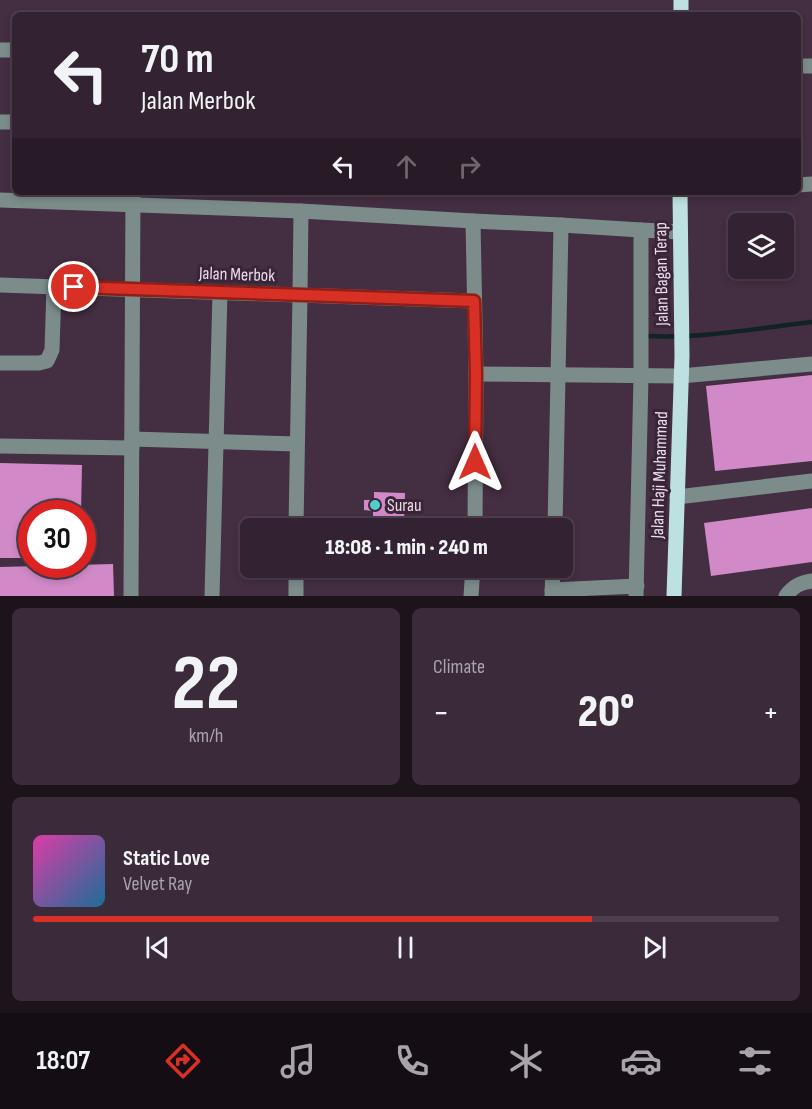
<!DOCTYPE html>
<meta charset="utf-8">
<style>
:root{--surface:#332231;--page:#3b2a39;--text:#f1f3f6;--muted:#a9a4ab;--line:#4e3f4d;--accent:#d93025}
body{margin:0;font-family:"Sofia Sans Condensed",sans-serif;background:var(--page);color:var(--text);height:100vh;display:flex;flex-direction:column;font-size:22px;white-space:nowrap}
*{box-sizing:border-box;margin:0}
p{font-size:20px;color:var(--muted)}
.icon{flex:none;width:33px;height:33px;fill:none;stroke:currentColor;stroke-width:2;stroke-linecap:round;stroke-linejoin:round}
.map{position:relative;height:596px;overflow:hidden}
.side{display:flex;flex-direction:column;gap:12px;padding:12px;background:#1c131b;flex:1}
.side>*{flex:none}
.guide{position:absolute;left:12px;top:12px;width:789px;height:183px;border-radius:9px;box-shadow:0 3px 9px #0003,0 0 0 2px var(--line);background:#332231;color:var(--text);overflow:hidden}
.buttons{position:absolute;left:728px;top:213px;display:grid;gap:12px}
.buttons a{display:grid;place-items:center;width:66px;height:66px;border-radius:9px;background:var(--surface);box-shadow:0 3px 9px #0003,0 0 0 2px var(--line);font-size:30px}
.speed{position:absolute;left:18px;top:500px;display:flex;gap:12px;font-size:30px;font-weight:700;text-align:center}
.speed>*{display:grid;place-content:center;width:78px;height:78px;border-radius:50%;background:var(--surface);box-shadow:0 3px 9px #0003,0 0 0 2px var(--line);line-height:1}
.speed .limit{border:9px solid #d22;background:#fff;color:#111}
.pin{position:absolute;display:grid;place-items:center;width:51px;height:51px;color:#fff;margin:-26px;border:3px solid #fff;border-radius:50%;box-shadow:0 2px 6px #0007}
.me{position:absolute;width:66px;margin:-33px;rotate:0deg;stroke-linejoin:round;filter:drop-shadow(0 0 4px #0008)}
.turn{display:flex;align-items:center;gap:21px;height:126px;padding:0 30px;font-size:27px}
.turn .icon{width:78px;height:78px;stroke-width:2.5}
.turn b{display:block;font-size:42px;line-height:51px}
.lanes{display:flex;align-items:center;height:57px;padding:0 30px;background:#0003;justify-content:center;gap:30px;direction:ltr}
.lanes .off{opacity:.35}
.big{font-size:45px;font-weight:800;line-height:1.1}
.side .widget{flex:1;display:flex;flex-direction:column;justify-content:center;gap:9px;min-width:0;padding:0 21px;border-radius:9px;background:var(--page)}
.side .dial{align-items:center;gap:0}
.dial b{font-size:78px;line-height:1}
.song{display:flex;align-items:center;gap:18px}
.cover{width:72px;height:72px;border-radius:9px;background:linear-gradient(135deg,hsl(320 70% 55%),hsl(200 70% 35%))}
.played{height:6px;border-radius:3px;background:linear-gradient(90deg,var(--accent) 75%,var(--line) 75%)}
.keys{display:flex;justify-content:space-around;direction:ltr}
.heat{display:flex;justify-content:space-between;align-items:center;font-size:33px;direction:ltr}
.side .tiles{flex:1;display:grid;gap:12px;grid-template-columns:1fr 1fr}
.widget:last-child{grid-column:span 2}
.trip{position:absolute;left:240px;top:518px;width:333px;height:60px;border-radius:9px;background:var(--surface);box-shadow:0 3px 9px #0003,0 0 0 2px var(--line);font-weight:800;line-height:60px;text-align:center}
.tab-bar{display:flex;height:96px;justify-content:space-around;align-items:center;background:#140e14;color:var(--muted)}
.tab-bar .icon{width:42px;height:42px}
.tab-bar .selected{color:var(--accent)}
.tab-bar b{font-size:27px;color:var(--text)}
.map>svg:first-child{display:block}
.lines{fill:none;stroke-linecap:round;stroke-linejoin:round}
.stream{stroke:#112323;stroke-width:4.5}
.building{fill:#d189c8}
.minor{stroke:#7b8c8b;stroke-width:15}
.major{stroke:#bde1e0;stroke-width:15}
.route-casing{stroke:#8d1f18;stroke-width:15}
.route{stroke:#d93025;stroke-width:10}
.poi-dot{fill:#52cdcc;stroke:#3a2437;stroke-width:2}
.labels{text-anchor:middle;stroke-width:6;stroke-linejoin:round;paint-order:stroke}
.street-label{font-size:18px;fill:#eadce8;stroke:#3a2437}
.poi-label{font-size:18px;fill:#eadce8;stroke:#3a2437;text-anchor:start}
</style>
<div class="map">
<svg width="812" height="596" viewBox="0 0 812 596">
<rect width="100%" height="100%" fill="#442e41"/>
<g class="lines">
<path class="stream" d="M647,336C702,339 758,328 812,322"/>
</g>
<g class="building">
<path d="M812,375V461L715,471L706,386Z"/>
<path d="M0,463L82,465L81,513H32V558H0Z"/>
<path d="M374,492L405,493L404,528L373,527V511L364,510V500H374Z"/>
<path d="M812,508V562L711,576L704,523Z"/>
<path d="M113,564L114,596H0V567Z"/>
</g>
<g class="lines">
<g class="minor">
<path d="M0,50H15"/>
<path d="M798,66H812"/>
<path d="M0,122H15"/>
<path d="M798,185L812,184"/>
<path d="M0,200L301,211L473,221L561,225L641,230"/>
<path d="M473,221L476,374L475,528"/>
<path d="M0,285L474,301"/>
<path d="M0,363H39L47,361L52,350L54,287"/>
<path d="M476,374L681,376L812,364"/>
<path d="M132,439L297,444"/>
<path d="M0,446L132,448"/>
<path d="M677,497L812,481"/>
<path d="M296,528L300,295L301,211"/>
<path d="M555,528L561,225"/>
<path d="M296,567V596"/>
<path d="M552,590L637,586"/>
<path d="M131,596L133,192"/>
<path d="M212,596L220,293"/>
<path d="M471,596L473,567"/>
<path d="M552,596L553,567"/>
<path d="M636,596L641,377V230L680,232"/>
<path d="M786,596C793,586 800,583 812,581"/>
</g>
<g class="major">
<path d="M681,15V0"/>
<path d="M674,596L682,356L680,192"/>
</g>
</g>
<g class="lines">
<g class="route-casing">
<path id="route" d="M74,287L474,301L476,374L475,462"/>
</g>
<use href="#route" class="route"/>
</g>
<circle class="poi-dot" cx="375" cy="505" r="6"/>
<g class="labels">
<g class="street-label">
<text transform="translate(237 274) rotate(2)" y="6">Jalan Merbok</text>
<text transform="translate(661 274) rotate(-91)" y="6">Jalan Bagan Terap</text>
<text transform="translate(659 475) rotate(-88)" y="6">Jalan Haji Muhammad</text>
</g>
<g class="poi-label">
<text x="387" y="511">Surau</text>
</g>
</g>
</svg>
<div class="buttons">
<a><svg class="icon" aria-label="layers" viewBox="0 0 24 24"><path d="M12 4l9 5-9 5-9-5zM3 14l9 5 9-5"/></svg></a>
</div>
<div class="speed"><div class="limit">30</div></div>
<div class="pin" style="left:74px;top:287px;background:#d93025"><svg class="icon" aria-label="arrive" viewBox="0 0 24 24"><path d="M6 21V4h12l-3 4 3 4H6"/></svg></div>
<svg class="me" style="left:475px;top:462px" viewBox="-20 -20 40 40"><path d="M0-17L14 15 0 8-14 15z" fill="#d93025" stroke="#fff" stroke-width="4"/></svg>
<div class="trip">18:08 · 1 min · 240 m</div>
<div class="guide">
<div class="turn"><svg class="icon" aria-label="left" viewBox="0 0 24 24"><path d="M17 20v-9H6M10 6l-5 5 5 5"/></svg><div><b>70 m</b>Jalan Merbok</div></div>
<div class="lanes"><svg class="icon" aria-label="left" viewBox="0 0 24 24"><path d="M17 20v-9H6M10 6l-5 5 5 5"/></svg><svg class="icon off" aria-label="ahead" viewBox="0 0 24 24"><path d="M12 20V5M6 11l6-6 6 6"/></svg><svg class="icon off" aria-label="right" viewBox="0 0 24 24"><path d="M7 20v-9h11M14 6l5 5-5 5"/></svg></div>
</div>
</div>
<section class="side">
<div class="tiles">
<div class="widget dial"><b>22</b><p>km/h</p></div>
<div class="widget"><p>Climate</p>
<div class="heat"><a>−</a><b class="big">20°</b><a>+</a></div>
</div>
<div class="widget">
<div class="song"><i class="cover"></i><div><b>Static Love</b><p>Velvet Ray</p></div></div>
<div class="played"></div>
<div class="keys"><svg class="icon" aria-label="previous" viewBox="0 0 24 24"><path d="M18 5L8 12l10 7zM5 5v14"/></svg><svg class="icon" aria-label="pause" viewBox="0 0 24 24"><path d="M8 5v14M16 5v14"/></svg><svg class="icon" aria-label="next" viewBox="0 0 24 24"><path d="M6 5l10 7-10 7zM19 5v14"/></svg></div>
</div>
</div>
</section>
<nav class="tab-bar">
<b>18:07</b>
<svg class="icon selected" aria-label="directions" viewBox="0 0 24 24"><path d="M12 3l9 9-9 9-9-9zM9 14v-3h6M13 9l2 2-2 2"/></svg>
<svg class="icon" aria-label="music" viewBox="0 0 24 24"><path d="M9 18V5l10-2v13"/><circle cx="6" cy="18" r="3"/><circle cx="16" cy="16" r="3"/></svg>
<svg class="icon" aria-label="phone" viewBox="0 0 24 24"><path d="M5 4h4l2 5-3 2q2 4 5 5l2-3 5 2v4C11 20 4 13 5 4z"/></svg>
<svg class="icon" aria-label="climate" viewBox="0 0 24 24"><path d="M12 3v18M4 7l16 10M4 17L20 7"/></svg>
<svg class="icon" aria-label="car" viewBox="0 0 24 24"><path d="M5 17H2v-5l4-1 3-4h7l3 4 3 1v5h-3M9 17h6M6 11h13"/><circle cx="7" cy="17" r="2"/><circle cx="17" cy="17" r="2"/></svg>
<svg class="icon" aria-label="filters" viewBox="0 0 24 24"><path d="M4 7h16M4 17h16"/><circle cx="9" cy="7" r="2"/><circle cx="15" cy="17" r="2"/></svg>
</nav>
